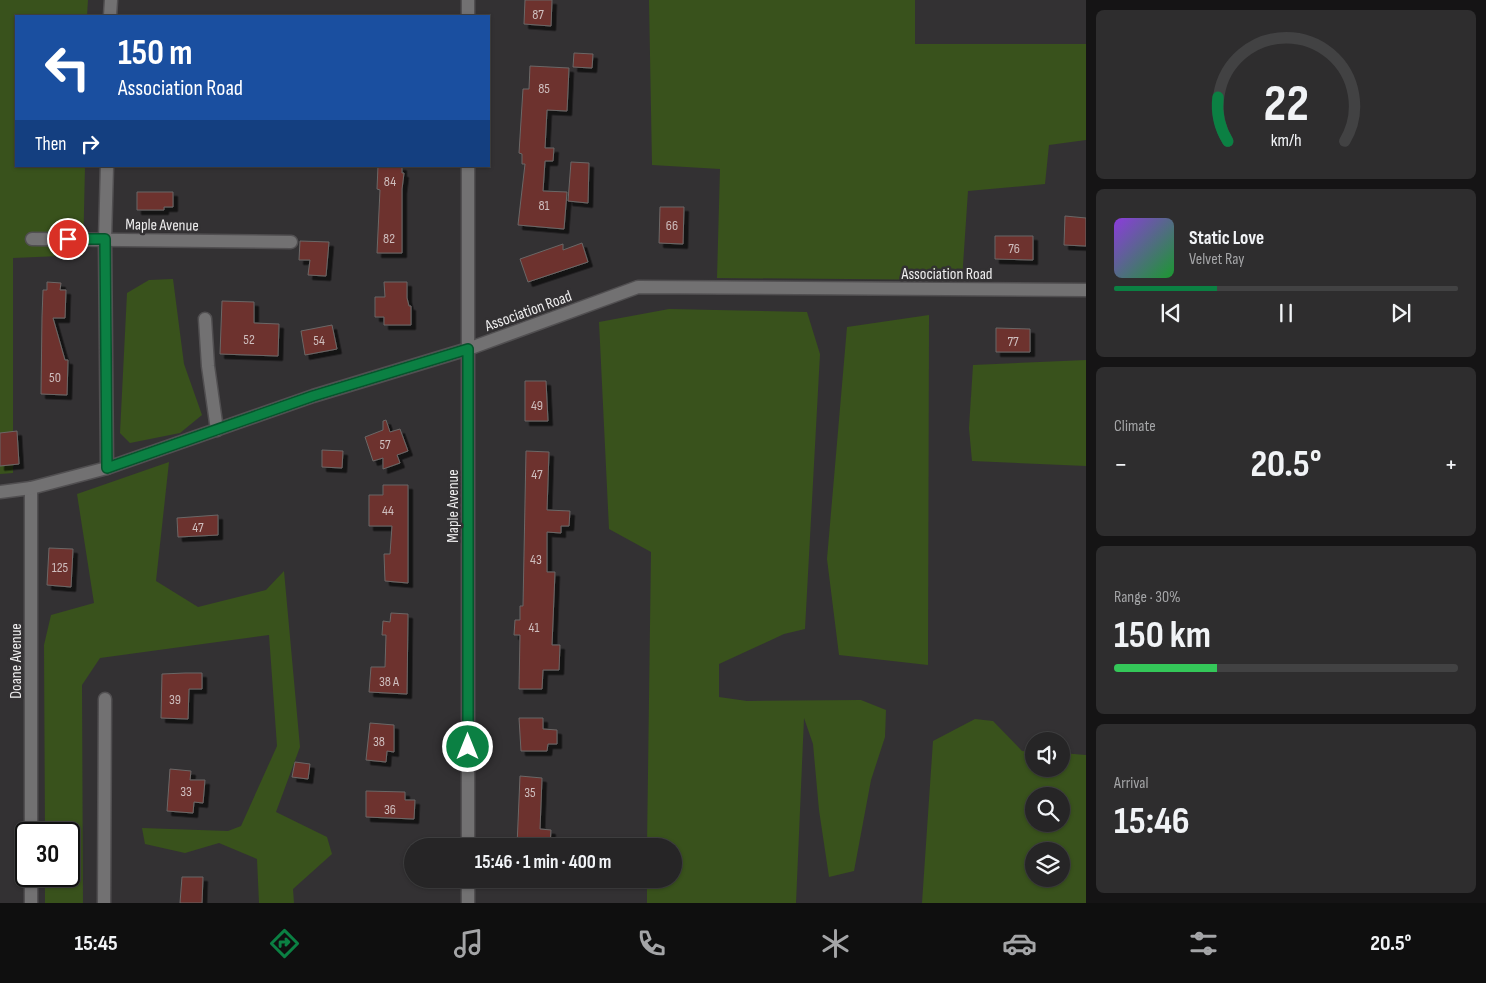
<!DOCTYPE html>
<meta charset="utf-8">
<style>
:root{--surface:#262526;--page:#2e2d2e;--text:#f1f3f6;--muted:#a4a5a7;--line:#424243;--accent:#0b8043}
body{margin:0;font-family:"Sofia Sans Condensed",sans-serif;background:var(--page);color:var(--text);height:100vh;display:flex;flex-direction:column;font-size:19px;white-space:nowrap}
*{box-sizing:border-box;margin:0}
p{font-size:16px;color:var(--muted)}
.icon{flex:none;width:28px;height:28px;fill:none;stroke:currentColor;stroke-width:2;stroke-linecap:round;stroke-linejoin:round}
.map{position:relative;flex:1;overflow:hidden}
.panel{display:flex;flex-direction:column;gap:10px;padding:10px;background:#151415;width:400px}
.panel>*{flex:none}
.top-card{position:absolute;left:15px;top:15px;width:475px;height:152px;border-radius:0px;box-shadow:0 1px 4px #0004,0 0 0 1px var(--line);background:#1a4fa0;color:#fff;overflow:hidden}
.controls{position:absolute;left:1025px;top:732px;display:grid;gap:10px}
.controls a{display:grid;place-items:center;width:45px;height:45px;border-radius:50%;background:var(--surface);box-shadow:0 1px 4px #0004,0 0 0 1px var(--line);font-size:25px}
.speed{position:absolute;left:15px;top:822px;display:flex;gap:10px;font-size:25px;font-weight:700;text-align:center}
.speed>*{display:grid;place-content:center;width:65px;height:65px;border-radius:50%;background:var(--surface);box-shadow:0 1px 4px #0004,0 0 0 1px var(--line);line-height:1}
.speed .limit{border:2px solid #111;border-radius:8px;background:#fff;color:#111}
.pin{position:absolute;display:grid;place-items:center;width:42px;height:42px;color:#fff;margin:-21px;border:2px solid #fff;border-radius:50%;box-shadow:0 1px 5px #0007}
.me{position:absolute;width:55px;margin:-28px;rotate:0deg;stroke-linejoin:round;filter:drop-shadow(0 0 4px #0008)}
.turn{display:flex;align-items:center;gap:18px;height:105px;padding:0 20px;font-size:22px}
.turn .icon{width:65px;height:65px;stroke-width:2.5}
.turn b{display:block;font-size:35px;line-height:42px}
.then{display:flex;align-items:center;height:48px;padding:0 20px;background:#0003;gap:10px;font-size:19px}
.big{font-size:38px;font-weight:700;line-height:1.1}
.panel .widget{flex:1;display:flex;flex-direction:column;justify-content:center;gap:8px;min-width:0;padding:0 18px;border-radius:8px;background:var(--page)}
.panel .dial{align-items:center;gap:0}
.dial svg{height:130px;overflow:visible;fill:none;stroke:var(--line);stroke-width:7;stroke-linecap:round;text-anchor:middle}
.dial text{fill:var(--text);stroke:none}
.song{display:flex;align-items:center;gap:15px}
.cover{width:60px;height:60px;border-radius:8px;background:linear-gradient(135deg,hsl(270 70% 55%),hsl(130 70% 35%))}
.played{height:5px;border-radius:2px;background:linear-gradient(90deg,var(--accent) 30%,var(--line) 30%)}
.keys{display:flex;justify-content:space-around;direction:ltr}
.heat{display:flex;justify-content:space-between;align-items:center;font-size:28px;direction:ltr}
.charge{height:8px;border-radius:4px;background:linear-gradient(90deg,#34c759 30%,var(--line) 0)}
.trip{position:absolute;left:404px;top:838px;width:278px;height:50px;border-radius:25px;background:var(--surface);box-shadow:0 1px 4px #0004,0 0 0 1px var(--line);font-weight:700;line-height:50px;text-align:center}
.tab-bar{display:flex;height:80px;justify-content:space-around;align-items:center;background:#0f0f0f;color:var(--muted)}
.tab-bar .icon{width:35px;height:35px}
.tab-bar .current{color:var(--accent)}
.tab-bar b{font-size:22px;color:var(--text)}
main{display:flex;flex:1;min-height:0}
.map>svg:first-child{display:block}
.green{fill:#39521c;fill-rule:evenodd}
.building{fill:#6d312e;stroke:#6b6766;filter:url(#shadow)}
.lines{fill:none;stroke-linecap:round;stroke-linejoin:round}
.minor-casing{stroke:#514f51;stroke-width:15}
.minor{stroke:#727172;stroke-width:12}
.route-casing{stroke:#07532c;stroke-width:12}
.route{stroke:#0b8043;stroke-width:9}
.labels{text-anchor:middle;stroke-width:5;stroke-linejoin:round;paint-order:stroke}
.number-label{font-size:14px;fill:#cebebe}
.street-label{font-size:16px;fill:#eeedee;stroke:#333133}
</style>
<main>
<div class="map">
<svg width="1086" height="903" viewBox="0 0 1086 903">
<defs>
<filter id="shadow"><feDropShadow dx="4.5" dy="4.5" stdDeviation="0" flood-color="#0009"/></filter>
</defs>
<rect width="100%" height="100%" fill="#333133"/>
<g class="green">
<path d="M0,0H88L87,16H16V166H85L83,255L13,258V473L0,474Z"/>
<path d="M649,0H915V44H1086V140L1049,145L1045,184L968,191L962,280L717,278L720,169L652,165Z"/>
<path d="M173,279L184,364L202,415L180,433L130,443L120,433L127,293L149,280Z"/>
<path d="M669,309L807,312L820,354L805,629L784,634L719,664V697L747,701L861,700L886,710L885,737L871,780L854,871L829,877L819,810L813,744L804,718L796,903H647V879H672V846H647L651,552L609,529L599,322Z"/>
<path d="M929,315L928,665L839,655L827,559L847,327Z"/>
<path d="M1086,360V466L972,461L969,428L973,365Z"/>
<path d="M169,462L156,581L198,607L266,590L284,571L300,747L276,812L327,837L332,854L293,889L294,903H259L257,859L219,843L185,853L145,844L142,828L228,831L241,826L277,746L269,635L100,658L82,685L83,903H45V876H69V834H45L44,645L51,615L94,603L77,494Z"/>
<path d="M975,719L993,721L1022,751L1034,752V769H1061V753L1086,755V903H922L933,741ZM1061,796V824H1034V796ZM1061,851V879H1034V851Z"/>
</g>
<g class="building">
<path d="M525,0H552L551,26L524,24Z"/>
<path d="M574,53L593,54L592,68L573,67Z"/>
<path d="M530,66L569,68L567,111L547,110L545,148H554L553,161H545L543,191L567,192L564,229L518,225L525,164H522V154L519,153L523,89H529Z"/>
<path d="M571,162L589,163L588,203L568,201Z"/>
<path d="M378,166H402V173H404L402,189V253H377L380,190L377,189Z"/>
<path d="M137,192H173V207H164V210H137Z"/>
<path d="M660,207H684L683,244L659,243Z"/>
<path d="M1065,216L1086,218V246L1064,245Z"/>
<path d="M995,236H1033V260L995,259Z"/>
<path d="M300,241L329,242L326,276L308,275L310,260H299Z"/>
<path d="M582,243L588,262L528,282L520,259L563,244V250Z"/>
<path d="M47,282L61,283L60,290H66L65,318H53L65,360H68L67,395L41,394L42,317L43,290H47Z"/>
<path d="M384,282H407V298L409,306H411V325H384V317H375V297H385Z"/>
<path d="M222,301L254,302V323L279,324L278,356L220,354Z"/>
<path d="M332,325L337,349L305,355L301,331Z"/>
<path d="M996,328L1030,329V352H996Z"/>
<path d="M525,381H546L548,421H525Z"/>
<path d="M386,420L390,432L400,429L408,451L397,455L400,463L383,469V458L373,461L365,437L383,430V421Z"/>
<path d="M17,431L19,464L0,466V433Z"/>
<path d="M322,450L343,451L342,468L322,467Z"/>
<path d="M526,451L549,452L547,510L570,511L569,526H561V533L547,532V572H555L552,645H560L559,670H543L542,689H519L520,635H514L515,620H520V606H523Z"/>
<path d="M383,485H408V583L385,581L384,554H390L392,526H369V495H383Z"/>
<path d="M218,515V535L178,537L177,518Z"/>
<path d="M49,548L73,549L71,587L47,585Z"/>
<path d="M391,613L408,614L407,694L369,692L371,667H385L386,635H382L383,621L390,622Z"/>
<path d="M185,673H202V689H189L188,719L161,718L162,674Z"/>
<path d="M519,718H543V729L557,730V744H548L547,751H521Z"/>
<path d="M370,723L394,725V752L387,751L386,762L366,760Z"/>
<path d="M295,762L310,764L308,779L292,777Z"/>
<path d="M170,769L191,771L190,780H205L203,803L194,802L193,813L167,811Z"/>
<path d="M520,776L542,778L540,829L551,830L550,845L517,846Z"/>
<path d="M366,791L405,792V800H415L414,819L366,817Z"/>
<path d="M182,877H203L202,903H180Z"/>
</g>
<g class="lines">
<g class="minor-casing">
<g id="minor">
<path d="M468,0V16"/>
<path d="M110,16L111,0"/>
<path d="M107,166L105,239L107,468"/>
<path d="M32,239L291,242"/>
<path d="M205,319L208,366L217,430"/>
<path d="M31,488V834"/>
<path d="M0,492L31,488L107,468L313,396L468,349L638,287L1086,290"/>
<path d="M468,846V166"/>
<path d="M31,903V876"/>
<path d="M104,903L105,699"/>
<path d="M468,903V879"/>
</g>
</g>
<use href="#minor" class="minor"/>
</g>
<g class="lines">
<g class="route-casing">
<path id="route" d="M68,239H105L107,468L313,396L468,349V747"/>
</g>
<use href="#route" class="route"/>
</g>
<g class="labels">
<g class="number-label">
<text x="538" y="19">87</text>
<text x="544" y="93">85</text>
<text x="390" y="186">84</text>
<text x="544" y="210">81</text>
<text x="672" y="230">66</text>
<text x="389" y="243">82</text>
<text x="1014" y="253">76</text>
<text x="249" y="344">52</text>
<text x="319" y="345">54</text>
<text x="1013" y="346">77</text>
<text x="55" y="382">50</text>
<text x="537" y="410">49</text>
<text x="385" y="449">57</text>
<text x="537" y="479">47</text>
<text x="388" y="515">44</text>
<text x="198" y="532">47</text>
<text x="536" y="564">43</text>
<text x="60" y="572">125</text>
<text x="534" y="632">41</text>
<text x="389" y="686">38 A</text>
<text x="175" y="704">39</text>
<text x="379" y="746">38</text>
<text x="186" y="796">33</text>
<text x="530" y="797">35</text>
<text x="390" y="814">36</text>
</g>
<g class="street-label">
<text transform="translate(162 224) rotate(1)" y="6">Maple Avenue</text>
<text x="947" y="279">Association Road</text>
<text transform="translate(528 310) rotate(-20)" y="6">Association Road</text>
<text transform="translate(452 506) rotate(-90)" y="6">Maple Avenue</text>
<text transform="translate(15 661) rotate(-90)" y="6">Doane Avenue</text>
</g>
</g>
</svg>
<div class="controls">
<a><svg class="icon" aria-label="sound" viewBox="0 0 24 24"><path d="M4 9h4l5-4v14l-5-4H4zM17 9q2 3 0 6"/></svg></a>
<a><svg class="icon" aria-label="search" viewBox="0 0 24 24"><circle cx="10" cy="10" r="6"/><path d="M15 15l6 6"/></svg></a>
<a><svg class="icon" aria-label="layers" viewBox="0 0 24 24"><path d="M12 4l9 5-9 5-9-5zM3 14l9 5 9-5"/></svg></a>
</div>
<div class="speed"><div class="limit">30</div></div>
<div class="pin" style="left:68px;top:239px;background:#d93025"><svg class="icon" aria-label="arrive" viewBox="0 0 24 24"><path d="M6 21V4h12l-3 4 3 4H6"/></svg></div>
<svg class="me" style="left:468px;top:747px" viewBox="-20 -20 40 40"><circle r="17" fill="#0b8043" stroke="#fff" stroke-width="3"/><path d="M0-11L8 9 0 5-8 9z" fill="#fff"/></svg>
<div class="trip">15:46 · 1 min · 400 m</div>
<div class="top-card">
<div class="turn"><svg class="icon" aria-label="left" viewBox="0 0 24 24"><path d="M17 20v-9H6M10 6l-5 5 5 5"/></svg><div><b>150 m</b>Association Road</div></div>
<div class="then">Then<svg class="icon" aria-label="right" viewBox="0 0 24 24"><path d="M7 20v-9h11M14 6l5 5-5 5"/></svg></div>
</div>
</div>
<section class="panel">
<div class="widget dial"><svg viewBox="0 0 100 80">
<path d="M14 69A42 42 0 1 1 86 69"/>
<path d="M14 69A42 42 0 0 1 8 42" stroke="#0b8043"/>
<text x="50" y="56" font-size="32" font-weight="700">22</text>
<text x="50" y="72" font-size="11">km/h</text>
</svg></div>
<div class="widget">
<div class="song"><i class="cover"></i><div><b>Static Love</b><p>Velvet Ray</p></div></div>
<div class="played"></div>
<div class="keys"><svg class="icon" aria-label="previous" viewBox="0 0 24 24"><path d="M18 5L8 12l10 7zM5 5v14"/></svg><svg class="icon" aria-label="pause" viewBox="0 0 24 24"><path d="M8 5v14M16 5v14"/></svg><svg class="icon" aria-label="next" viewBox="0 0 24 24"><path d="M6 5l10 7-10 7zM19 5v14"/></svg></div>
</div>
<div class="widget"><p>Climate</p>
<div class="heat"><a>−</a><b class="big">20.5°</b><a>+</a></div>
</div>
<div class="widget"><p>Range · 30%</p><b class="big">150 km</b><div class="charge"></div></div>
<div class="widget"><p>Arrival</p><b class="big">15:46</b></div>
</section>
</main>
<nav class="tab-bar">
<b>15:45</b>
<svg class="icon current" aria-label="directions" viewBox="0 0 24 24"><path d="M12 3l9 9-9 9-9-9zM9 14v-3h6M13 9l2 2-2 2"/></svg>
<svg class="icon" aria-label="music" viewBox="0 0 24 24"><path d="M9 18V5l10-2v13"/><circle cx="6" cy="18" r="3"/><circle cx="16" cy="16" r="3"/></svg>
<svg class="icon" aria-label="phone" viewBox="0 0 24 24"><path d="M5 4h4l2 5-3 2q2 4 5 5l2-3 5 2v4C11 20 4 13 5 4z"/></svg>
<svg class="icon" aria-label="climate" viewBox="0 0 24 24"><path d="M12 3v18M4 7l16 10M4 17L20 7"/></svg>
<svg class="icon" aria-label="car" viewBox="0 0 24 24"><path d="M5 17H2v-5l4-1 3-4h7l3 4 3 1v5h-3M9 17h6M6 11h13"/><circle cx="7" cy="17" r="2"/><circle cx="17" cy="17" r="2"/></svg>
<svg class="icon" aria-label="filters" viewBox="0 0 24 24"><path d="M4 7h16M4 17h16"/><circle cx="9" cy="7" r="2"/><circle cx="15" cy="17" r="2"/></svg>
<b>20.5°</b>
</nav>
